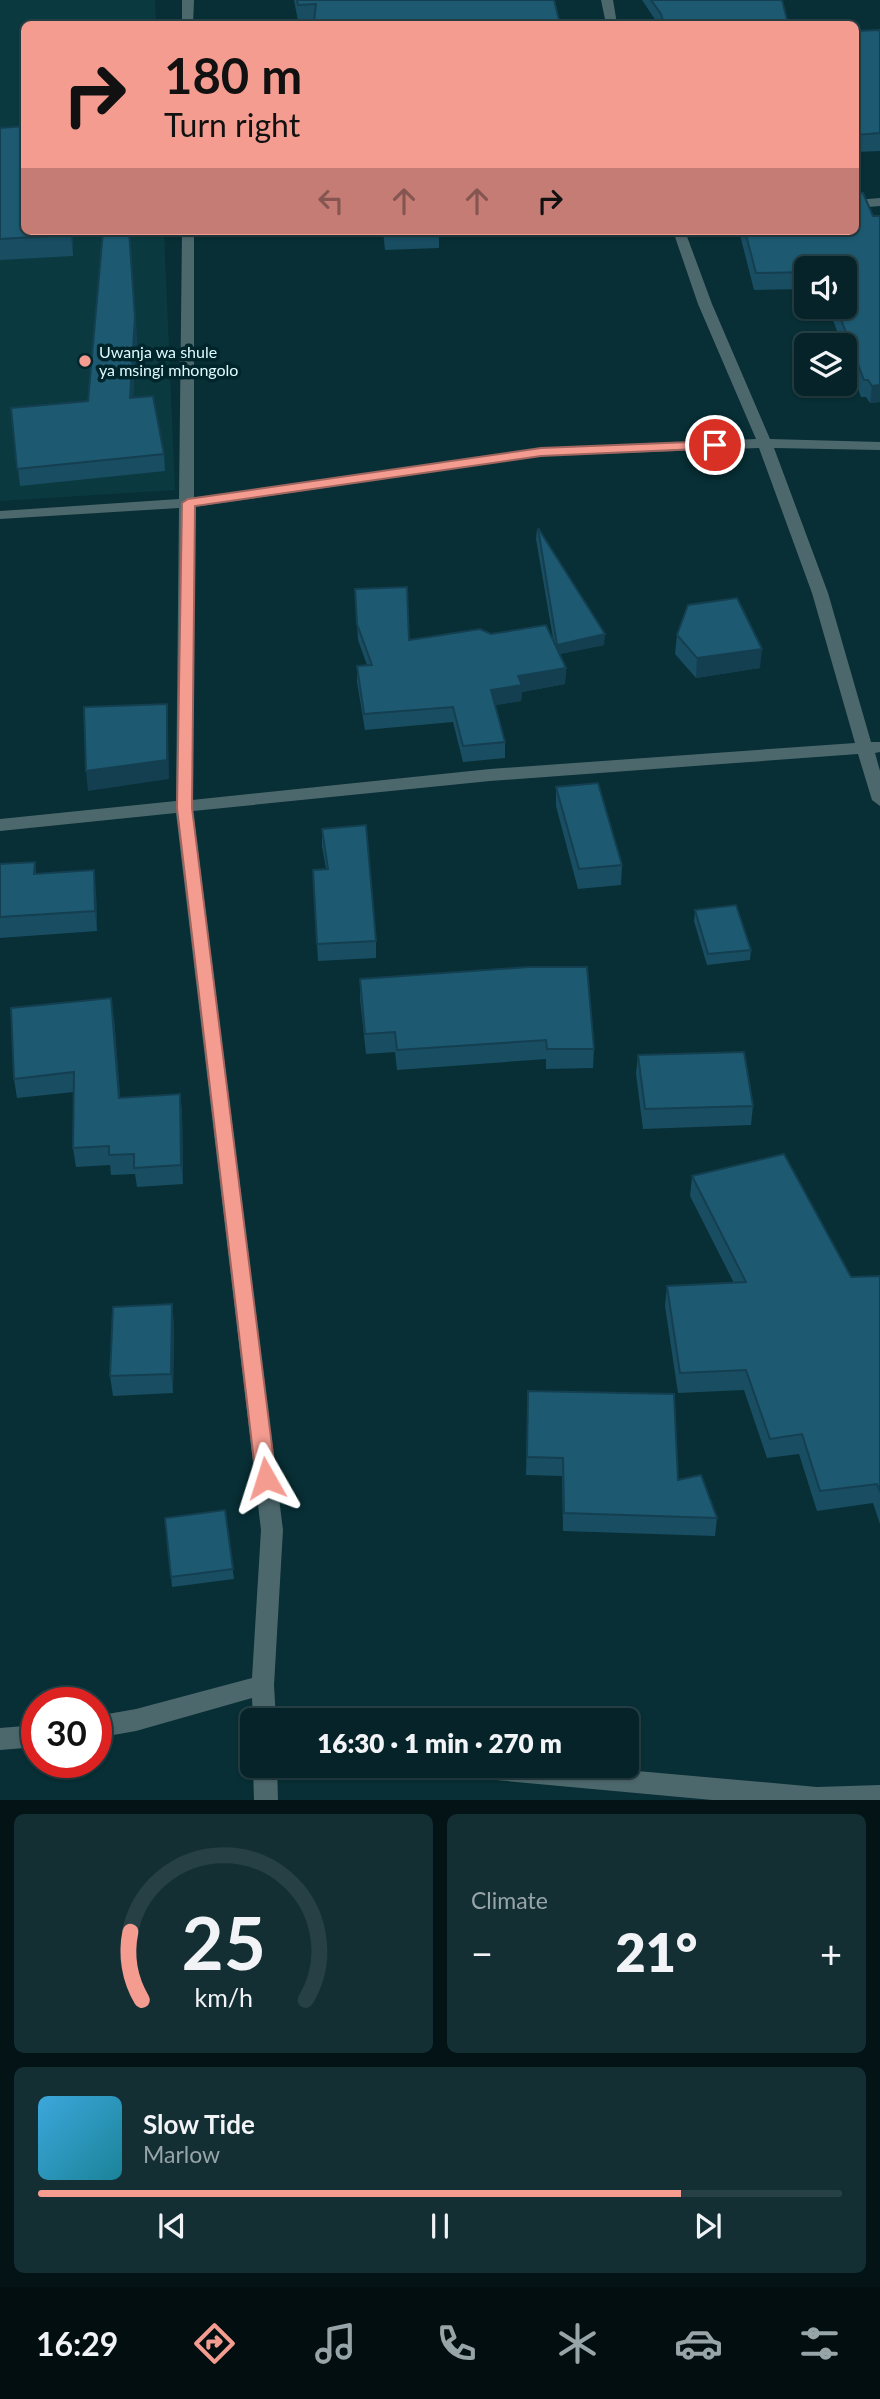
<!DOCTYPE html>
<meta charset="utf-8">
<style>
:root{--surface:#052328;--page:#132f34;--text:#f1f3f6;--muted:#97a4a8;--line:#264045;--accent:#f59c91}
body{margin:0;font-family:Lato,sans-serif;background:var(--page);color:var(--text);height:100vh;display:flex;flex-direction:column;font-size:26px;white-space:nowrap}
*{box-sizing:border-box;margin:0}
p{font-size:23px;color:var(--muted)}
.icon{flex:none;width:38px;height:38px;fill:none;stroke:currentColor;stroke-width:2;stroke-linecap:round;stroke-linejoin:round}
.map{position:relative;height:1800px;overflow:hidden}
.drawer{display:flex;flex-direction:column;gap:14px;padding:14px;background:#031316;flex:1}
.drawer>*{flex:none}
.hud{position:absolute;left:21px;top:21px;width:838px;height:214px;border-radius:10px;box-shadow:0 2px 5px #0004,0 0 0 2px var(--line);background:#f59c91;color:#111;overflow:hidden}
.fabs{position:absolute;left:794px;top:256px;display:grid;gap:14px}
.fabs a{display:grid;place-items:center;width:63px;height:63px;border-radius:10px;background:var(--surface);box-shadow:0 2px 5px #0004,0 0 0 2px var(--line);font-size:35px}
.speed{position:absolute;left:21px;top:1687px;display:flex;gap:14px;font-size:35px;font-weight:700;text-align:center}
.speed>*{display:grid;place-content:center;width:91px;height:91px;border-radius:50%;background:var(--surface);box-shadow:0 2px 5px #0004,0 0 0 2px var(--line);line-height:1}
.speed .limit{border:10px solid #d22;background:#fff;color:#111}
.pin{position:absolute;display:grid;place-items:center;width:60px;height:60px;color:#fff;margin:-30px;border:4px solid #fff;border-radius:50%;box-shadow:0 2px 7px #0007}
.me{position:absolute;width:77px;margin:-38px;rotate:354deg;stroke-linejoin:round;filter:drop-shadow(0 0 5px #0008)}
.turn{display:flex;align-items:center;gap:24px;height:147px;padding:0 28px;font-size:32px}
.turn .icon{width:91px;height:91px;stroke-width:2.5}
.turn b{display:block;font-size:49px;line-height:60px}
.lanes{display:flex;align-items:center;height:66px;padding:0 28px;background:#0003;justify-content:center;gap:35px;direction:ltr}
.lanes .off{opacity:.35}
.big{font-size:52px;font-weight:800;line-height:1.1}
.drawer .card{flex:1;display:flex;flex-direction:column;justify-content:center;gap:10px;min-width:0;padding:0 24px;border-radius:10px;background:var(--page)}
.drawer .dial{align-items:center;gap:0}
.dial svg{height:182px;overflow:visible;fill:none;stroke:var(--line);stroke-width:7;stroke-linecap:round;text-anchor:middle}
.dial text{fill:var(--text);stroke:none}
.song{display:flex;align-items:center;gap:21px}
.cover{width:84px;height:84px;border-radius:10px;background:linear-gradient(135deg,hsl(200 70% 55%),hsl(190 70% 35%))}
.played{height:7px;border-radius:4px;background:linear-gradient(90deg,var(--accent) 80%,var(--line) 80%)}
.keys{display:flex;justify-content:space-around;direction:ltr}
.heat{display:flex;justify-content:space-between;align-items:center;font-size:38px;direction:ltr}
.drawer .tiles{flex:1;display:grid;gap:14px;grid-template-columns:1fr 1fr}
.card:last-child{grid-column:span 2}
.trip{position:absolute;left:240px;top:1708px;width:399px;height:70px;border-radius:10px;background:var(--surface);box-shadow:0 2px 5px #0004,0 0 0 2px var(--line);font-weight:800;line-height:70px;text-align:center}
.menu{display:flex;height:112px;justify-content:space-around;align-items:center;background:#020e10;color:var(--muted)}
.menu .icon{width:49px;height:49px}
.menu .current{color:var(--accent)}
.menu b{font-size:32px;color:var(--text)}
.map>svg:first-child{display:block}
.built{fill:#0a3a40}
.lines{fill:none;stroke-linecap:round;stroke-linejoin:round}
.street{fill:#4d686d;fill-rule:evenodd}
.wall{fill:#194d62}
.shaded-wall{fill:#143f50}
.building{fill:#1d5a72;stroke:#143f50;stroke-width:2}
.route{fill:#f59c91;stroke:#9f655e;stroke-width:2}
.poi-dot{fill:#f59c91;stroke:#00252b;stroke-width:2.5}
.labels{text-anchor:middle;stroke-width:7;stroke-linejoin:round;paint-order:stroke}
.far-poi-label{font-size:16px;fill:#dffafe;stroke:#00252b;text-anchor:start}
</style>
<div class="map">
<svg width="880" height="1801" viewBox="0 0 880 1801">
<rect width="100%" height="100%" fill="#072f35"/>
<path class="built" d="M0,0H155L156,24H24V231H164L175,490L0,501Z"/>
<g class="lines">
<g class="street">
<path d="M182,0H194L193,24H182Z"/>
<path d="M601,0H613L617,24H606Z"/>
<path d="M880,198V206L856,208V200Z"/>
<path d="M182,231H194V498L541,448L756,439L698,304L673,231H685L712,304L770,439L880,442V450L774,448L828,593L871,742H880V752L875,753L880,771V806L872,800L858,754L490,781L193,811L283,1530L274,1685L276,1720H253L252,1698L136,1731L96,1738V1716L136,1709L252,1678L261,1530L176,813L0,831V819L176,801L179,508L0,519V511L179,499ZM759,448L812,593L855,743L490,769L192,800L194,507L541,456Z"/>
<path d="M37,1725V1747L0,1750V1728Z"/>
<path d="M253,1766H277L278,1801H254Z"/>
<path d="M451,1766H581L817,1787L880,1785V1801H723L463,1777L455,1774Z"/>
</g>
</g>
<g class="wall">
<path d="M294,0H554L560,24H314V20L298,21Z"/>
<path d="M642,0H782L788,24H658Z"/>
<path d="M880,30V151L856,152V31Z"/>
<path d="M0,128L24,231H73V256L0,260Z"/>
<path d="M856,193L873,216H880V402L870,403L866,397H861L845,353V345H842L828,306H845V268H807V289L754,290L739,231H856Z"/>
<path d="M383,231H439V248L385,250Z"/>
<path d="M137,334L133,397L164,454L165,471L20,486L11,408L88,401Z"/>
<path d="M537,529L604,645L559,654L566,668L565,684L522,692L521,701L495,705L505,742V758L463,762L453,722L365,730L357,682V666L367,665L358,640L355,589L409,640L491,634L554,644L536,539Z"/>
<path d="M677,635L760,668L696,678L675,654Z"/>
<path d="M556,787L622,865L621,885L578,889L556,806Z"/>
<path d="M322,829L376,941V958L318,961L313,870L326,869L322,846Z"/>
<path d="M35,862L36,874L96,891L97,931L0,938V864Z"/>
<path d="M695,910L751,950L750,960L707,965L694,921Z"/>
<path d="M360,979L594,1049L593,1068L546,1069V1059L397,1070L395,1052L366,1054L360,999Z"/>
<path d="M114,1018L120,1098L180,1094L182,1114L183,1184L137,1187L135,1174L111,1175L110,1165L76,1167L73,1148L74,1092L17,1098L14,1079Z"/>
<path d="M638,1055L753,1106L751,1125L643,1129L636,1074Z"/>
<path d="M692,1176L851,1277L880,1276V1524L873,1503L817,1511L799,1454L767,1458L744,1390L678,1393L665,1306L667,1286L734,1283L690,1196Z"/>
<path d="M174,1323L173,1393L113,1396L110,1376Z"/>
<path d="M528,1391L678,1480L717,1518L715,1536L563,1531L562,1476L526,1475Z"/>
<path d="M225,1510L234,1579L172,1587L165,1518Z"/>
</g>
<g class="shaded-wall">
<path d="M70,231H73V256L71,235Z"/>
<path d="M130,231L137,334L132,414L130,398Z"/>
<path d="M880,385V402L870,403L872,386Z"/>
<path d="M605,634L604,645L556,655L557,645Z"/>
<path d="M762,649L760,668L696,678L697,658Z"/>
<path d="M566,668L565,684L522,692L521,701L491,706V690L518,676Z"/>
<path d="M167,704L168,723L169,779L88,791L86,771Z"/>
<path d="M94,870L96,891L97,931L95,911Z"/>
<path d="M111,998L114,1018L122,1117L119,1098Z"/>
<path d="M180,1094L182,1114L183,1184L181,1165Z"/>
<path d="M172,1304L174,1323L173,1393L171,1374Z"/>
</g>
<g class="building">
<path d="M297,0H554L560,24H316L314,22L316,4L298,5Z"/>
<path d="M651,0H782L788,24H664L661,14Z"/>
<path d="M850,22L851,24H801Z"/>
<path d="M880,30V133L856,135V31Z"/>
<path d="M24,126V231H70L71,235L0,239V128Z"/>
<path d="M856,179L857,181L856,193H863L873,216H880V385L872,386L868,380H864L836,306H845V268H807V272L756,273L745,231H856Z"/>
<path d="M103,231H129L135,317L130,398L153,396L164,454L17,469L11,408L88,401Z"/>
<path d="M385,231H416L385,232Z"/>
<path d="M538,528L605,634L557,645Z"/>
<path d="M407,587L409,640L480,629L491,634L546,625L566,668L518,676L522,685L491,690L505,742L463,746L453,707L364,714L357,666L372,665L357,624L355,589Z"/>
<path d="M737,598L762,649L697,658L677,635L688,605Z"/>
<path d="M167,704V760L86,771L84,707Z"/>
<path d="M598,783L622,865L579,869L556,787Z"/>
<path d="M366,825L376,941L317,944L313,870L328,869L322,829Z"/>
<path d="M35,862L34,874L94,870L95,911L0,917V864Z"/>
<path d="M736,905L751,950L708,954L695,910Z"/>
<path d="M529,967H587L594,1049H547L546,1040L397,1050L395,1032L365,1034L360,979Z"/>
<path d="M111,998L119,1098L180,1094L181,1165L134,1168V1154L109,1155V1146L73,1148L74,1072L14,1079L11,1008Z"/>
<path d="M744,1052L753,1106L645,1109L638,1055Z"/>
<path d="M784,1154L851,1277L880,1276V1492L877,1484L820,1491L802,1434L770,1439L746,1370L680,1373L667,1286L746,1282L692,1176Z"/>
<path d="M172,1304L171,1374L110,1376L113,1307Z"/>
<path d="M528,1391L674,1394L678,1480L701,1475L717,1518L564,1513L563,1458L527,1457Z"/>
<path d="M225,1510L233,1569L171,1577L165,1518Z"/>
</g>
<path class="route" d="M715,441L720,442V448L541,456L195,506L192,808L276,1478L273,1484L266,1487L259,1484L256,1478L177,808L182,503L188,499L541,448Z"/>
<circle class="poi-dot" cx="85" cy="361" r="7"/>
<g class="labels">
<g class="far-poi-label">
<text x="99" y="358">Uwanja wa shule<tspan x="99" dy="18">ya msingi mhongolo</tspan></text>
</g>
</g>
</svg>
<div class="fabs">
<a><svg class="icon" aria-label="sound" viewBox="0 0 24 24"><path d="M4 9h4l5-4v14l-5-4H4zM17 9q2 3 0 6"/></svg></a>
<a><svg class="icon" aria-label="layers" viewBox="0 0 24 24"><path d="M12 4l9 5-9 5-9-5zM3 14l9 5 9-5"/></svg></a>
</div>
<div class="speed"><div class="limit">30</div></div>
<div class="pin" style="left:715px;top:445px;background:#d93025"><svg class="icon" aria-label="arrive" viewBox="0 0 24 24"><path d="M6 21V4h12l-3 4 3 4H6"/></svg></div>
<svg class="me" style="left:266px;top:1478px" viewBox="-20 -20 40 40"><path d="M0-17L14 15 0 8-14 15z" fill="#f59c91" stroke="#fff" stroke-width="4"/></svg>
<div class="trip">16:30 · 1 min · 270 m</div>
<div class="hud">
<div class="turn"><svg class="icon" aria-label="right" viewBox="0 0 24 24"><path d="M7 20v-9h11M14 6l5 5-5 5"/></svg><div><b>180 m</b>Turn right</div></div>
<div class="lanes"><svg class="icon off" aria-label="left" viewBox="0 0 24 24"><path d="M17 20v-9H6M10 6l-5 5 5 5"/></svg><svg class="icon off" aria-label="ahead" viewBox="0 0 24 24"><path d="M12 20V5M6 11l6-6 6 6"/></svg><svg class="icon off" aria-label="ahead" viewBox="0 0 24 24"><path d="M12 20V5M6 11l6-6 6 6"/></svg><svg class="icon" aria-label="right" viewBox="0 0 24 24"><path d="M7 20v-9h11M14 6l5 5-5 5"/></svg></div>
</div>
</div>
<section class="drawer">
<div class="tiles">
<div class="card dial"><svg viewBox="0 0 100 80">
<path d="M14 69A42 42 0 1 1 86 69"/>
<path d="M14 69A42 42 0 0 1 9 39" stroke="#f59c91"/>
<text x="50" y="56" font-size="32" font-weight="700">25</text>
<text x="50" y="72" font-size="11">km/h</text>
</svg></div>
<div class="card"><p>Climate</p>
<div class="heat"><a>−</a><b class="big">21°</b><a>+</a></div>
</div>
<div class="card">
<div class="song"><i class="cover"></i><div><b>Slow Tide</b><p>Marlow</p></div></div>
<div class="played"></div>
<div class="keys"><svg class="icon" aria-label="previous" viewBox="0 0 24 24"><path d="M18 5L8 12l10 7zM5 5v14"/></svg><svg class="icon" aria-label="pause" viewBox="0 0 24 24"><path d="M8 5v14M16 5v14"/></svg><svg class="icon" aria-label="next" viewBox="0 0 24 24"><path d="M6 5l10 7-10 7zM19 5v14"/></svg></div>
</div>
</div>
</section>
<nav class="menu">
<b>16:29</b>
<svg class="icon current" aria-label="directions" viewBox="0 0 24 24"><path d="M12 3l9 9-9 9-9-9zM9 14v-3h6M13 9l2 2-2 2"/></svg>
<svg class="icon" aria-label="music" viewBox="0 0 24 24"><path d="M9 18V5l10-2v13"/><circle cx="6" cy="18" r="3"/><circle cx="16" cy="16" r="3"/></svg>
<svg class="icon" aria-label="phone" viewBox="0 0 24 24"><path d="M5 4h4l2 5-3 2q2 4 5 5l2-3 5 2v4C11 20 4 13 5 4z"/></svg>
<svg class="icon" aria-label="climate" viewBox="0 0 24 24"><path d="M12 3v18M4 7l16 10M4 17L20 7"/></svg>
<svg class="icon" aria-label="car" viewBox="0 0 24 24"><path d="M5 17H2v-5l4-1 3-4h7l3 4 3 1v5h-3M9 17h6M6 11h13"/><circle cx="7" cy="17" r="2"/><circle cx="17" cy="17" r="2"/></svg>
<svg class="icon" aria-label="filters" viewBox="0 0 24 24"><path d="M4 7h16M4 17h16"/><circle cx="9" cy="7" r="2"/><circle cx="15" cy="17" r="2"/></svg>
</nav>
